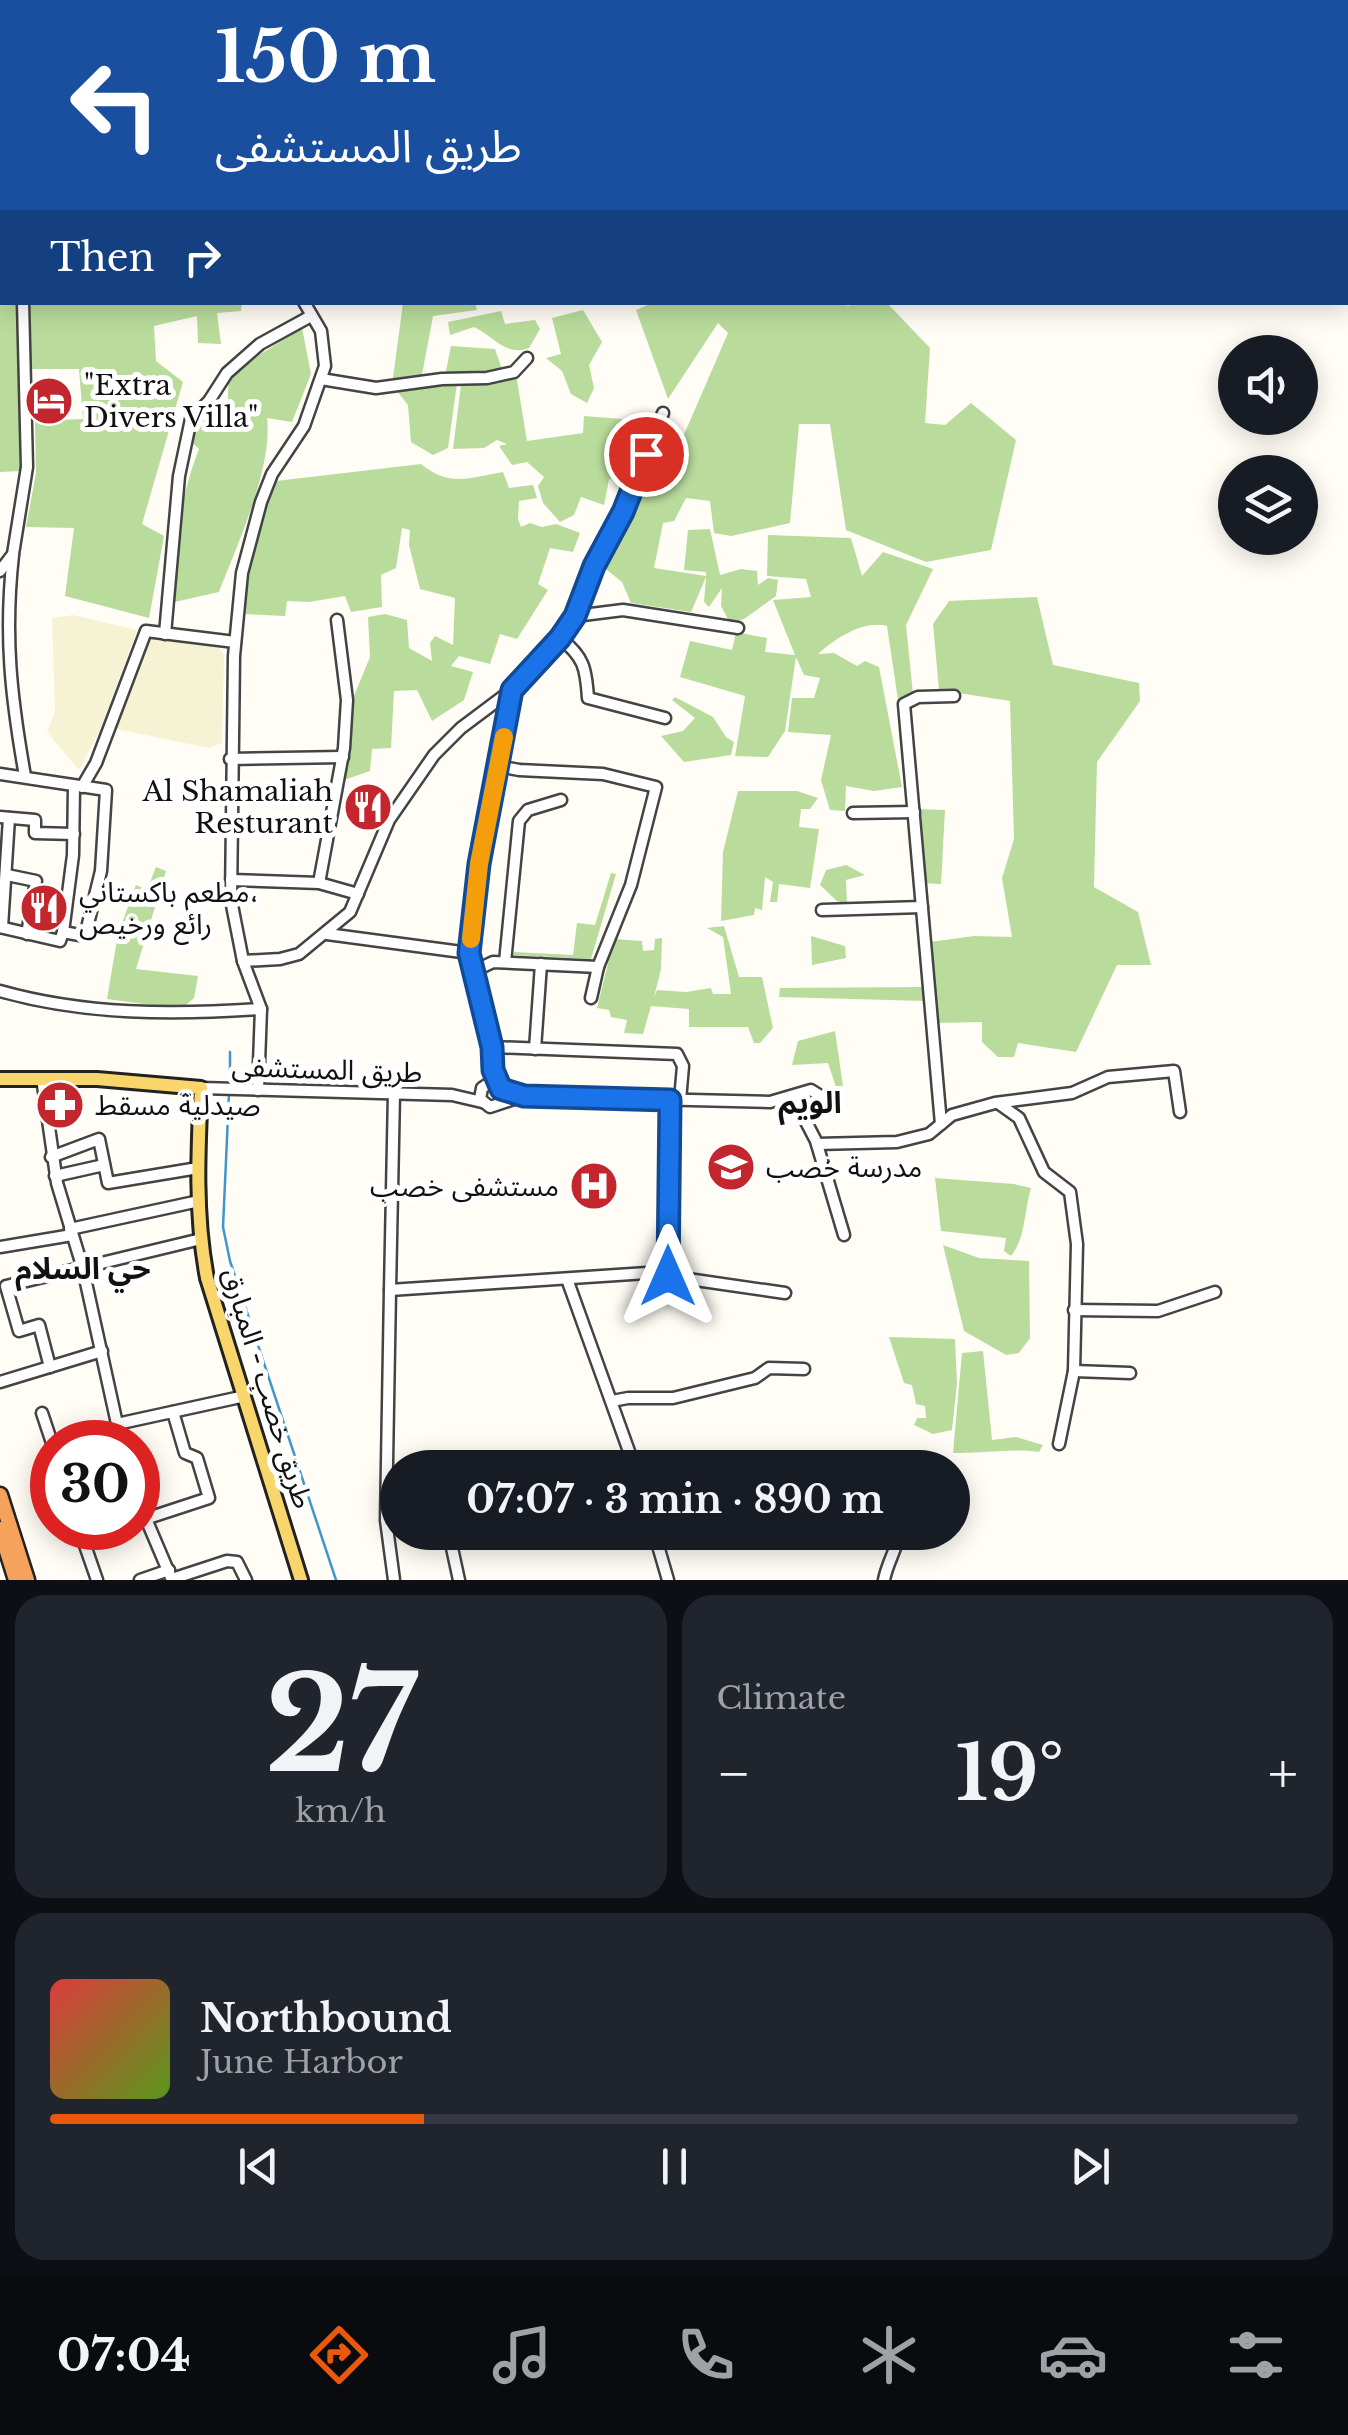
<!DOCTYPE html>
<meta charset="utf-8">
<style>
:root{--surface:#171b24;--page:#20242c;--text:#f1f3f6;--muted:#9ea1a6;--line:#363941;--accent:#ea580c}
body{margin:0;font-family:"Libre Baskerville","Noto Sans Arabic",serif;background:var(--page);color:var(--text);height:100vh;display:flex;flex-direction:column;font-size:38px;white-space:nowrap}
*{box-sizing:border-box;margin:0}
p{font-size:32px;color:var(--muted)}
.icon{flex:none;width:55px;height:55px;fill:none;stroke:currentColor;stroke-width:2;stroke-linecap:round;stroke-linejoin:round}
.map{position:relative;height:1580px;overflow:hidden}
.panel{display:flex;flex-direction:column;gap:15px;padding:15px;background:#0d0f14;flex:1}
.panel>*{flex:none}
.guide{position:absolute;left:0px;top:0px;width:1350px;height:305px;box-shadow:0 5px 25px #0003;background:#1a4fa0;color:#fff;overflow:hidden}
.fabs{position:absolute;left:1218px;top:335px;display:grid;gap:20px}
.fabs a{display:grid;place-items:center;width:100px;height:100px;border-radius:50%;background:var(--surface);box-shadow:0 5px 25px #0003;font-size:50px}
.speed{position:absolute;left:30px;top:1420px;display:flex;gap:20px;font-size:50px;font-weight:700;text-align:center}
.speed>*{display:grid;place-content:center;width:130px;height:130px;border-radius:50%;background:var(--surface);box-shadow:0 5px 25px #0003;line-height:1}
.speed .limit{border:15px solid #d22;background:#fff;color:#111}
.pin{position:absolute;display:grid;place-items:center;width:85px;height:85px;color:#fff;margin:-42px;border:5px solid #fff;border-radius:50%;box-shadow:0 2px 10px #0007}
.me{position:absolute;width:110px;margin:-55px;rotate:0deg;stroke-linejoin:round;filter:drop-shadow(0 0 8px #0008)}
.turn{display:flex;align-items:center;gap:35px;height:210px;padding:0 50px;font-size:45px}
.turn .icon{width:130px;height:130px;stroke-width:2.5}
.turn b{display:block;font-size:70px;line-height:85px}
.then{display:flex;align-items:center;height:95px;padding:0 50px;background:#0003;gap:20px;font-size:38px}
.big{font-size:75px;font-weight:700;line-height:1.1}
.panel .tile{flex:1;display:flex;flex-direction:column;justify-content:center;gap:15px;min-width:0;padding:0 35px;border-radius:30px;background:var(--page)}
.panel .dial{align-items:center;gap:0}
.dial b{font-size:130px;line-height:1}
.song{display:flex;align-items:center;gap:30px}
.cover{width:120px;height:120px;border-radius:15px;background:linear-gradient(135deg,hsl(0 70% 55%),hsl(90 70% 35%))}
.played{height:10px;border-radius:5px;background:linear-gradient(90deg,var(--accent) 30%,var(--line) 30%)}
.keys{display:flex;justify-content:space-around;direction:ltr}
.heat{display:flex;justify-content:space-between;align-items:center;font-size:55px;direction:ltr}
.panel .tiles{flex:1;display:grid;gap:15px;grid-template-columns:1fr 1fr}
.tile:last-child{grid-column:span 2}
.trip{position:absolute;left:380px;top:1450px;width:590px;height:100px;border-radius:50px;background:var(--surface);box-shadow:0 5px 25px #0003;font-weight:700;line-height:100px;text-align:center}
.tab-bar{display:flex;height:160px;justify-content:space-around;align-items:center;background:#090b0e;color:var(--muted)}
.tab-bar .icon{width:70px;height:70px}
.tab-bar .on{color:var(--accent)}
.tab-bar b{font-size:45px;color:var(--text)}
.map>svg:first-child{display:block}
.farmland{fill:#f6f3d4}
.forest{fill:#b9dc9c}
.lines{fill:none;stroke-linecap:round;stroke-linejoin:round}
.stream{stroke:#3f96cf;stroke-width:2.5}
.minor-casing{stroke:#444;stroke-width:15}
.major-casing{stroke:#222;stroke-width:18}
.highway-casing{stroke:#222;stroke-width:19}
.minor{stroke:#fff;stroke-width:10}
.major{stroke:#f9d66b;stroke-width:12}
.highway{stroke:#f5a25d;stroke-width:14}
.route-casing{stroke:#114b97;stroke-width:25}
.route{stroke:#1a73e8;stroke-width:18}
.slow{stroke:#f59e0b;stroke-width:18}
.labels{text-anchor:middle;stroke-width:10;stroke-linejoin:round;paint-order:stroke}
.poi-label{font-size:28px;fill:#111;stroke:#fff;text-anchor:start}
.street-label{font-size:28px;fill:#111;stroke:#fff}
.neighbourhood-label{font-size:30px;font-weight:bold;fill:#111;stroke:#fff}
</style>
<div class="map">
<svg width="1348" height="1580" viewBox="0 0 1348 1580">
<rect width="100%" height="100%" fill="#fffdf5"/>
<g class="farmland">
<path d="M73,615L137,630L101,728L79,770L47,732L55,711L52,618Z"/>
<path d="M149,636L218,646L224,655L222,743L209,748L116,729Z"/>
</g>
<g class="forest">
<path d="M0,0H194L2,2V62Z"/>
<path d="M328,0H495L496,2H328Z"/>
<path d="M0,80L2,302L242,303L241,311L217,313L221,344L198,343L197,316L154,326L156,361L183,382L142,524L164,536L149,618L65,596L74,528L26,527L36,473L35,421L83,419L79,369H19L20,471L0,472Z"/>
<path d="M835,302L849,306L851,303H887L930,348L925,423L945,425L971,403L1016,440L991,550L926,562L846,530L830,424H799L790,523L731,536L714,533L710,501L686,498L674,521L663,523L654,568L706,576V572L684,570L688,530L710,529L720,575L741,569L757,571L758,585L768,578L778,580L776,596L744,619L730,623L721,606L722,588L709,607L704,602L706,577L691,612L631,603L622,582L597,562L638,473L667,474L728,333L718,323L668,399L636,310L652,303Z"/>
<path d="M403,303H475L477,310L433,316L421,380L457,384L448,448L433,455L411,442L408,405L392,385Z"/>
<path d="M583,310L602,342L589,365L594,388L587,403L571,394L562,371L546,358L561,354L552,318Z"/>
<path d="M501,311L505,324L535,320L540,329L529,348C506,357 495,337 474,327L450,335L448,322Z"/>
<path d="M302,328L311,374L292,422L267,418C273,468 237,545 219,592L170,603C175,551 179,498 199,449L189,440L199,414L227,413L229,374Z"/>
<path d="M451,346L495,349L503,372L445,376Z"/>
<path d="M516,374L527,441L583,433L584,416L648,421L622,481L609,479L604,505L581,497L574,515L560,522L543,503L538,486L544,477L527,462L512,465L499,446L507,444L497,440L484,448L453,449L461,385Z"/>
<path d="M421,464C449,487 469,478 503,472L509,488L533,485L537,498L519,501L518,519L521,527L530,523L542,527L556,524L580,533L573,552L550,548L538,584L548,590L517,639L500,634L490,664L459,656L451,666L473,672L464,700L432,721L417,690L394,691L391,748L372,749L370,771L344,780L347,713L370,657L368,617L385,614L407,620L409,648L432,661L430,643L435,636L453,645L455,598L420,589L409,545L410,530L402,528L396,568L381,575L382,607L351,612L345,596L309,602L287,601L285,616L244,614C248,568 257,523 276,481Z"/>
<path d="M768,535L851,538L862,576L883,552L933,569L906,625L913,694L898,700L887,626C863,620 836,638 818,654L834,653L857,666L865,661L879,667L902,787L874,791L846,786L845,811L830,810L821,780L831,735L788,732L792,698H814L820,678L804,675L796,657L785,731L768,757L735,756L745,696L680,677L690,641L732,650L736,632L767,638L765,652L795,655L773,600L811,597L806,579L767,576Z"/>
<path d="M1037,597L1053,665L1139,683L1140,701L1097,762L1094,887L1138,912L1151,965H1117L1076,1052L1018,1043L1014,1057H998L982,1042V1022L938,1023L930,942L974,936L1012,937L1002,878L1014,839L1010,701L939,690L933,624L949,601Z"/>
<path d="M675,697L713,717L726,737L734,742L731,755L684,762L661,736L683,731L695,718L672,700Z"/>
<path d="M738,791H797L818,798L810,809H801L799,827L819,829L810,888L779,884L777,902H770L773,882L765,877L762,910L755,908L754,915L721,921L723,852Z"/>
<path d="M916,809L945,810L941,884L922,883Z"/>
<path d="M846,865L865,875L846,880L847,904L837,901L820,885L826,870Z"/>
<path d="M156,867L166,871L136,969L198,976L194,998L181,1009L107,999L118,934L136,885L147,890Z"/>
<path d="M611,873L616,874L591,959L513,955L514,952L573,955L577,923L595,925Z"/>
<path d="M724,926L739,977H762L773,1028L760,1043H754L748,1027H689V1009L651,1006L643,1034L624,1033L627,1020L611,1017L609,1010L597,1008L614,939L642,941L643,951L654,950L655,939L662,938L661,969L654,997L657,990L686,992L711,988L713,994H731L723,937L707,928Z"/>
<path d="M811,936L845,946L846,958L812,965Z"/>
<path d="M922,987L925,1001L779,997L780,988Z"/>
<path d="M835,1031L843,1086L836,1087L828,1063L792,1065L798,1041Z"/>
<path d="M935,1178L1014,1184L1031,1188C1024,1211 1026,1237 1011,1256L1004,1251L1006,1238L941,1231Z"/>
<path d="M943,1245L979,1258L1029,1261L1030,1338L1019,1353L1006,1355L964,1331Z"/>
<path d="M889,1337L955,1339L957,1383L952,1430L933,1434L914,1425L917,1418H926L925,1406L916,1404L912,1385L904,1383Z"/>
<path d="M983,1351L992,1440L1016,1437L1043,1445L1039,1452C1010,1448 983,1454 953,1453L962,1353Z"/>
</g>
<g class="lines">
<g class="stream">
<path d="M230,1074V1052"/>
<path d="M229,1094L223,1227L230,1261L336,1580"/>
</g>
<g class="minor-casing">
<g id="minor">
<path d="M224,0L225,2"/>
<path d="M661,0L662,2"/>
<path d="M888,0V2"/>
<path d="M580,2L581,0"/>
<path d="M321,379L376,388L442,379L487,378L514,372L527,358"/>
<path d="M13,555C4,636 11,697 25,776"/>
<path d="M0,571L13,554L27,467L23,302"/>
<path d="M575,616L594,566L623,513L663,413"/>
<path d="M165,634L179,476L191,419L209,401L227,373L260,344L311,316"/>
<path d="M560,638C584,657 586,668 588,698L665,718"/>
<path d="M230,759L343,757"/>
<path d="M499,766L519,770L603,774L656,787L631,885L598,967L591,998"/>
<path d="M0,774L106,790L101,871L85,936L63,932L60,941L0,927"/>
<path d="M82,787L96,763L146,631L235,642"/>
<path d="M853,813L914,812"/>
<path d="M0,817L35,820V833L74,834"/>
<path d="M7,875L36,881L27,934"/>
<path d="M231,880L319,883L358,894"/>
<path d="M319,883L344,748L347,700L337,620"/>
<path d="M822,910L922,907"/>
<path d="M2,927L9,818"/>
<path d="M63,932L73,855L74,787"/>
<path d="M327,934L469,953"/>
<path d="M243,961L280,959L299,954L350,912L389,820L434,755L461,728L513,689L560,638L575,616L623,610L738,628"/>
<path d="M505,962L519,821L528,810L561,800"/>
<path d="M472,972L493,962L598,967"/>
<path d="M0,991C85,1015 173,1015 261,1009"/>
<path d="M492,1047L677,1054L683,1066L680,1100"/>
<path d="M535,1049L541,964"/>
<path d="M42,1078L57,1183L83,1269L121,1442"/>
<path d="M499,1086L469,953L479,864L512,690"/>
<path d="M201,1088L452,1095L482,1102"/>
<path d="M501,1089L524,1096L770,1102L811,1090L819,1095L821,1108L815,1115L802,1114L796,1105L798,1096"/>
<path d="M258,1090L261,1009L243,961L231,900L234,656L242,573L261,502L272,474L304,426L325,366L321,331L304,302"/>
<path d="M394,1093L390,1290L647,1273L785,1293"/>
<path d="M500,1103L503,1096L499,1086L488,1084L482,1088L480,1099L490,1107L523,1096"/>
<path d="M998,1103L1019,1118L1044,1172L1070,1192L1077,1244L1074,1371L1059,1444"/>
<path d="M802,1114L816,1141L844,1235"/>
<path d="M941,1124L904,704L918,697L954,696"/>
<path d="M817,1144L897,1142L929,1134L952,1115L995,1103L1072,1093L1108,1077L1174,1071L1180,1112"/>
<path d="M51,1157L99,1139L108,1183L198,1168"/>
<path d="M55,1176L104,1165"/>
<path d="M70,1229L199,1201"/>
<path d="M0,1247L72,1235"/>
<path d="M669,1276L670,1099"/>
<path d="M567,1279L635,1468"/>
<path d="M390,1290L386,1520L394,1580"/>
<path d="M1074,1310L1158,1311L1215,1292"/>
<path d="M50,1367L39,1325L19,1331L6,1286L201,1239"/>
<path d="M1074,1371L1130,1373"/>
<path d="M0,1382L102,1351"/>
<path d="M612,1401L628,1398H673L755,1378L769,1368L804,1369"/>
<path d="M42,1413L52,1443"/>
<path d="M117,1424L245,1396"/>
<path d="M95,1442L119,1435"/>
<path d="M836,1468L839,1462"/>
<path d="M138,1500L172,1580"/>
<path d="M145,1519L209,1498L197,1458L185,1453L173,1412"/>
<path d="M79,1528L97,1580"/>
<path d="M654,1532L668,1580"/>
<path d="M452,1548L459,1580"/>
<path d="M172,1579L227,1561L237,1562L246,1580"/>
<path d="M140,1580L169,1570"/>
<path d="M884,1580C887,1564 896,1550 900,1532"/>
</g>
</g>
<g class="major-casing">
<path id="major" d="M0,1079H97L201,1088C198,1151 195,1215 207,1278L301,1580"/>
</g>
<g class="highway-casing">
<g id="highway">
<path d="M0,1495L27,1580"/>
<path d="M0,1529L16,1580"/>
</g>
</g>
<use href="#minor" class="minor"/>
<use href="#major" class="major"/>
<use href="#highway" class="highway"/>
</g>
<g class="lines">
<g class="route-casing">
<path id="route" d="M646,454L623,512L594,566L575,616L560,638L512,690L479,864L469,953L492,1047L493,1070L501,1089L524,1096L670,1100L668,1276"/>
</g>
<use href="#route" class="route"/>
<path class="slow" d="M471,939L479,864L504,737"/>
</g>
<defs>
<g id="hotel-disc" transform="scale(2.5)"><circle r="9.5" fill="#c4262e" stroke="#fff"/><path d="M-6-4.5h1.5V1H6V5H4.5V3h-9V5H-6ZM-4 0a1.8 1.8 0 1 1 3.6 0ZM.5 0V-2.5h3Q6-2.5 6 0Z" fill="#fff"/></g>
<g id="restaurant-disc" transform="scale(2.5)"><circle r="9.5" fill="#c4262e" stroke="#fff"/><path d="M-5-6h1v4h1v-4h1v4h1v-4h1v5L-1.5 .5V6h-2V.5L-5-1ZM5-6V6H3V1.5H1.5Q1.5-4 5-6Z" fill="#fff"/></g>
<g id="pharmacy-disc" transform="scale(2.5)"><circle r="9.5" fill="#c4262e" stroke="#fff"/><path d="M-2-6h4v4h4v4h-4v4h-4v-4h-4v-4h4Z" fill="#fff"/></g>
<g id="school-disc" transform="scale(2.5)"><circle r="9.5" fill="#c4262e" stroke="#fff"/><path d="M0-5L7-2L0 1L-7-2ZM-4 1L0 2.5L4 1V4Q0 6-4 4Z" fill="#fff"/></g>
<g id="hospital-disc" transform="scale(2.5)"><circle r="9.5" fill="#c4262e" stroke="#fff"/><path d="M-5-5h3v3.5h4V-5h3V5h-3V1.5h-4V5h-3Z" fill="#fff"/></g>
</defs>
<g fill-rule="evenodd">
<use href="#hotel-disc" x="49" y="401"/>
<use href="#restaurant-disc" x="368" y="807"/>
<use href="#restaurant-disc" x="44" y="908"/>
<use href="#pharmacy-disc" x="60" y="1105"/>
<use href="#school-disc" x="731" y="1167"/>
<use href="#hospital-disc" x="594" y="1186"/>
</g>
<g class="labels">
<g class="poi-label">
<text x="84" y="395">"Extra<tspan x="84" dy="32">Divers Villa"</tspan></text>
<text x="333" y="801" text-anchor="end">Al Shamaliah<tspan x="333" dy="32">Resturant</tspan></text>
<text x="79" y="902">مطعم باكستاني،<tspan x="79" dy="32">رائع ورخيص</tspan></text>
<text x="95" y="1115">صيدلية مسقط</text>
<text x="766" y="1177">مدرسة خصب</text>
<text x="559" y="1196" text-anchor="end">مستشفى خصب</text>
</g>
<g class="street-label">
<text transform="translate(327 1069) rotate(2)" y="10">طريق المستشفى</text>
<text transform="translate(268 1388) rotate(73)" y="10">طريق خصب - المبارق</text>
</g>
<g class="neighbourhood-label">
<text x="810" y="1113">الويم</text>
<text x="83" y="1279">حي السلام</text>
</g>
</g>
</svg>
<div class="fabs">
<a><svg class="icon" aria-label="sound" viewBox="0 0 24 24"><path d="M4 9h4l5-4v14l-5-4H4zM17 9q2 3 0 6"/></svg></a>
<a><svg class="icon" aria-label="layers" viewBox="0 0 24 24"><path d="M12 4l9 5-9 5-9-5zM3 14l9 5 9-5"/></svg></a>
</div>
<div class="speed"><div class="limit">30</div></div>
<div class="pin" style="left:646px;top:454px;background:#d93025"><svg class="icon" aria-label="arrive" viewBox="0 0 24 24"><path d="M6 21V4h12l-3 4 3 4H6"/></svg></div>
<svg class="me" style="left:668px;top:1276px" viewBox="-20 -20 40 40"><path d="M0-17L14 15 0 8-14 15z" fill="#1a73e8" stroke="#fff" stroke-width="4"/></svg>
<div class="trip">07:07 · 3 min · 890 m</div>
<div class="guide">
<div class="turn"><svg class="icon" aria-label="left" viewBox="0 0 24 24"><path d="M17 20v-9H6M10 6l-5 5 5 5"/></svg><div><b>150 m</b>طريق المستشفى</div></div>
<div class="then">Then<svg class="icon" aria-label="right" viewBox="0 0 24 24"><path d="M7 20v-9h11M14 6l5 5-5 5"/></svg></div>
</div>
</div>
<section class="panel">
<div class="tiles">
<div class="tile dial"><b>27</b><p>km/h</p></div>
<div class="tile"><p>Climate</p>
<div class="heat"><a>−</a><b class="big">19°</b><a>+</a></div>
</div>
<div class="tile">
<div class="song"><i class="cover"></i><div><b>Northbound</b><p>June Harbor</p></div></div>
<div class="played"></div>
<div class="keys"><svg class="icon" aria-label="previous" viewBox="0 0 24 24"><path d="M18 5L8 12l10 7zM5 5v14"/></svg><svg class="icon" aria-label="pause" viewBox="0 0 24 24"><path d="M8 5v14M16 5v14"/></svg><svg class="icon" aria-label="next" viewBox="0 0 24 24"><path d="M6 5l10 7-10 7zM19 5v14"/></svg></div>
</div>
</div>
</section>
<nav class="tab-bar">
<b>07:04</b>
<svg class="icon on" aria-label="directions" viewBox="0 0 24 24"><path d="M12 3l9 9-9 9-9-9zM9 14v-3h6M13 9l2 2-2 2"/></svg>
<svg class="icon" aria-label="music" viewBox="0 0 24 24"><path d="M9 18V5l10-2v13"/><circle cx="6" cy="18" r="3"/><circle cx="16" cy="16" r="3"/></svg>
<svg class="icon" aria-label="phone" viewBox="0 0 24 24"><path d="M5 4h4l2 5-3 2q2 4 5 5l2-3 5 2v4C11 20 4 13 5 4z"/></svg>
<svg class="icon" aria-label="climate" viewBox="0 0 24 24"><path d="M12 3v18M4 7l16 10M4 17L20 7"/></svg>
<svg class="icon" aria-label="car" viewBox="0 0 24 24"><path d="M5 17H2v-5l4-1 3-4h7l3 4 3 1v5h-3M9 17h6M6 11h13"/><circle cx="7" cy="17" r="2"/><circle cx="17" cy="17" r="2"/></svg>
<svg class="icon" aria-label="filters" viewBox="0 0 24 24"><path d="M4 7h16M4 17h16"/><circle cx="9" cy="7" r="2"/><circle cx="15" cy="17" r="2"/></svg>
</nav>
